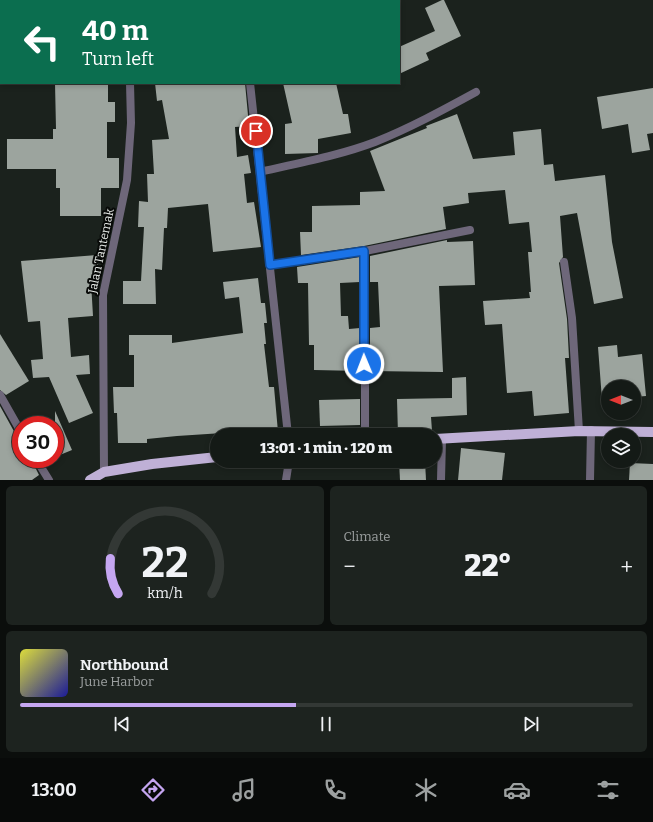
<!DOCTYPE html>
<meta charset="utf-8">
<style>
:root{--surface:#141a16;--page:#1d231f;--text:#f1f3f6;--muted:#9da1a1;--line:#333835;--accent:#c5a6f1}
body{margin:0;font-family:Bitter,serif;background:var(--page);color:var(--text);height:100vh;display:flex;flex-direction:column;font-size:15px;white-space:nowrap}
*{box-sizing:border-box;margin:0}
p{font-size:13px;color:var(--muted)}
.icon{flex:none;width:22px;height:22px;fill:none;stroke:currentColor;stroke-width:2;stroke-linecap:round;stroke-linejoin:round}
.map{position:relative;height:480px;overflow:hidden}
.sheet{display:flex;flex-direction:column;gap:6px;padding:6px;background:#0b0e0c;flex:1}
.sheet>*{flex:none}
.guide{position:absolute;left:0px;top:0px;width:400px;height:84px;box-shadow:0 2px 6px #0003,0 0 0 1px var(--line);background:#0b6e4f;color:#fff;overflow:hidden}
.needle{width:26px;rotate:270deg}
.tools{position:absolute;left:601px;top:380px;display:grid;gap:8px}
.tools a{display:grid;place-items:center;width:40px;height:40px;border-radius:50%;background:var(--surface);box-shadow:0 2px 6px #0003,0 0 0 1px var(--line);font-size:20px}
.speed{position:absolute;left:12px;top:416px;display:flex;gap:8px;font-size:20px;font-weight:700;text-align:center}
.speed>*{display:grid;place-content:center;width:52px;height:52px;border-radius:50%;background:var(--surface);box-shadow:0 2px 6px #0003,0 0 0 1px var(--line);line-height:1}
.speed .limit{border:6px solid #d22;background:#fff;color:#111}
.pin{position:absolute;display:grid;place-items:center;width:34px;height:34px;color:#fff;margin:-17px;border:2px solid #fff;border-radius:50%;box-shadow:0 1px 4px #0007}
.me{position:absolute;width:44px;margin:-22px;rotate:359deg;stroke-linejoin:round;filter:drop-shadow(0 0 3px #0008)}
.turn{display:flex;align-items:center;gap:14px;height:84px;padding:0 16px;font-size:18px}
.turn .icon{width:52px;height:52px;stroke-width:2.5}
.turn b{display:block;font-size:28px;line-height:34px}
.big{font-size:30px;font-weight:800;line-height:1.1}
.sheet .widget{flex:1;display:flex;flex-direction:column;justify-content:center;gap:6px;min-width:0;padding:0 14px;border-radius:6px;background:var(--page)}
.sheet .dial{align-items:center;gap:0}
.dial svg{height:104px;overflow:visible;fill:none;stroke:var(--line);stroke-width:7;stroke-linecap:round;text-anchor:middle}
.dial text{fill:var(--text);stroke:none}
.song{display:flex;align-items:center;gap:12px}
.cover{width:48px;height:48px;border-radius:6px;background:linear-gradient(135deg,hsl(60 70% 55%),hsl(240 70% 35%))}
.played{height:4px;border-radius:2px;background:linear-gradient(90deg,var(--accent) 45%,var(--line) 45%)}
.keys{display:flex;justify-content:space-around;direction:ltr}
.heat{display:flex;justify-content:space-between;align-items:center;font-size:22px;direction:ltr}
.sheet .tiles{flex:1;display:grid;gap:6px;grid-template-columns:1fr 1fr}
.widget:last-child{grid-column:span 2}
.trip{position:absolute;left:210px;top:428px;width:232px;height:40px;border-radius:20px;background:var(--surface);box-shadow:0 2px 6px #0003,0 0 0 1px var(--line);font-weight:800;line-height:40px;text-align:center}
.tabs{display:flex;height:64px;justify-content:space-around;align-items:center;background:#080a09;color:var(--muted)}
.tabs .icon{width:28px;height:28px}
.tabs .current{color:var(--accent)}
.tabs b{font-size:18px;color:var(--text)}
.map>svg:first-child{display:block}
.building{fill:#9ca49e}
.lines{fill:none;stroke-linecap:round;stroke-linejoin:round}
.service{stroke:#6e677a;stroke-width:8}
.minor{stroke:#6e677a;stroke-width:8}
.tertiary{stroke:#6e677a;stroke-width:8}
.primary{stroke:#bfb0d6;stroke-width:10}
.route-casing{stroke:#114b97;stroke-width:10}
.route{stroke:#1a73e8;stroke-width:7}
.labels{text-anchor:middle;stroke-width:4;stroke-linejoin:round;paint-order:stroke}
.street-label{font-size:12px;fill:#e5e9e6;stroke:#080a08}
</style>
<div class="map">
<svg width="653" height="480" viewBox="0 0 653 480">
<rect width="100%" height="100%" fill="#1b221d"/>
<g class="building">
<path d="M442,0H444L461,36L426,53L429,60L399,74V47L435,31L425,8Z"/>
<path d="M55,83H108V102H115V122H107V158H119V188H101V216H60V188H56V169H7V139H53V129H56Z"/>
<path d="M155,83H245L249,126L235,127L237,157L248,155L251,173L244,174L247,203L254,202L261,247L213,252L208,204L168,208L167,228H164L162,270L155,269L156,304H123V281H141L144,227H138L139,201L148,202L147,174H154L152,140L169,139L162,100L157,101Z"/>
<path d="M283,83H336L343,114H348L351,133L318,139V153L285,154V124L292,123Z"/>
<path d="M653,88V133L647,134L650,150L632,153L628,124L602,129L597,97Z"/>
<path d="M457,114L473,159L515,155L513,132L541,129L544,165L553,164L555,181L605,175L612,242L623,298L594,304L577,213L560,216L563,257L559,263L567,319L569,358H565L569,413L534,416L532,391L507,393L502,324L485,325L483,301L530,298L529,292H531L528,252H532L529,222L509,224L505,190L468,193L469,203L443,207L446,229L364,246L301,255L300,232H312V206L360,205V192L385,191L370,151L427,128L426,126Z"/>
<path d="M447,240V242L473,241L475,285L439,286L443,372L370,371V328L380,327L378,282H370V256Z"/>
<path d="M97,255L99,281L91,282L93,316L68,318L71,357L89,355L90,374L76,375L93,413L69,423L49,377L33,378L31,360L43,359L40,321L28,322L21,261Z"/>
<path d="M360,257V282L340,283L341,316H348L349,329L360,328V371L314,370V345H309L308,283H298L297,267Z"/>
<path d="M258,278L261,303H265L267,323H264L266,344H264L269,387H274L278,432L253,435V431L177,436L147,439V443H118L117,413H114L113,387H134V355H129V335H172V343L243,333L239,297L225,299L223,282Z"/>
<path d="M0,334L29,381L6,395L0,390Z"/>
<path d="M617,345L618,357L642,354L646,396L634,397V387H608V400H602L598,347Z"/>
<path d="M466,377L467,415L431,417L432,431H414V435H398L397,399L452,398V378Z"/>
<path d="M360,399V425L320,426L319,400Z"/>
<path d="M0,406L16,435L21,437V459H31L39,475L32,480H0Z"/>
<path d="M55,411L72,450L55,457Z"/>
<path d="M461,448L505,453L502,480H458Z"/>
<path d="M399,461H425L426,480H400Z"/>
<path d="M630,463L653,464V480H629Z"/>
</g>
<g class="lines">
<path class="service" d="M441,480L442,439"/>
<g class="minor">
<path d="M244,0V1"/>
<path d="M250,83L288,435"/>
<path d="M260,172C298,163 338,156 375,142C410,128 443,110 476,92"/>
<path d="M365,251V435"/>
<path d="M564,262L572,318L579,431"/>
<path d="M270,265L365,251L470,230"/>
<path d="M0,395L21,432"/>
<path d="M36,459L49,480"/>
<path d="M286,480L289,461"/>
<path d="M590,480L591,430"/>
</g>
<g class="tertiary">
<path d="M115,0V1"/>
<path d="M104,472L103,295L127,180L131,123L130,83"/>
</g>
<g class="primary">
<path d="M435,439L579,431L653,432"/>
<path d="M90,480L104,472L152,464L217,457"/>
</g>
</g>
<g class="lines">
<g class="route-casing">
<path id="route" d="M256,131L270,265L364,251V364"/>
</g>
<use href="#route" class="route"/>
</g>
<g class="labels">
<g class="street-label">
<text transform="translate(101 251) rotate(-78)" y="4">Jalan Tantemak</text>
</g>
</g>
</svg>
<div class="tools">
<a><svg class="needle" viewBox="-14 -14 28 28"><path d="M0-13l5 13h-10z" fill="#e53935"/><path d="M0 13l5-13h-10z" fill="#9da1a1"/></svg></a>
<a><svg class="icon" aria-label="layers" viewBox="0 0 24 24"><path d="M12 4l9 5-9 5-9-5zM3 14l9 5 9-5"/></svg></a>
</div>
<div class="speed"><div class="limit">30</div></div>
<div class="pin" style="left:256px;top:131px;background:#d93025"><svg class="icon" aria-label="arrive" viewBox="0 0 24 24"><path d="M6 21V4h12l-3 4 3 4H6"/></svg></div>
<svg class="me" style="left:364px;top:364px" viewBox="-20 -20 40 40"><circle r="17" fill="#1a73e8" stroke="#fff" stroke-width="3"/><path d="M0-11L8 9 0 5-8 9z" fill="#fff"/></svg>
<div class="trip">13:01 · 1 min · 120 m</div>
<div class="guide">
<div class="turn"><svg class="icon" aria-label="left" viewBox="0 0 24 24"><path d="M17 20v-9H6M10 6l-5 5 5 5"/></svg><div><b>40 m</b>Turn left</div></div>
</div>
</div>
<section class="sheet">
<div class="tiles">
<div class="widget dial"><svg viewBox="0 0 100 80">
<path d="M14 69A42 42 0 1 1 86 69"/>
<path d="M14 69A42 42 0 0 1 8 42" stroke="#c5a6f1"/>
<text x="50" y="56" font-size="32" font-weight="700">22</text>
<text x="50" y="72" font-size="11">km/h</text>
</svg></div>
<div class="widget"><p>Climate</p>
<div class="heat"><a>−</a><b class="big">22°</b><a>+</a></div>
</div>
<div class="widget">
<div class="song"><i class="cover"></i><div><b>Northbound</b><p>June Harbor</p></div></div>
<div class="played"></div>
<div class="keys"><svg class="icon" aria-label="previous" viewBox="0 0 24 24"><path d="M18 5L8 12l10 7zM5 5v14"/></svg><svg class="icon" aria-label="pause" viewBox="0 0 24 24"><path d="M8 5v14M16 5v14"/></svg><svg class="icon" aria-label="next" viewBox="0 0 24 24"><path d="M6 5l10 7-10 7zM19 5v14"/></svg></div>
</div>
</div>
</section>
<nav class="tabs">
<b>13:00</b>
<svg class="icon current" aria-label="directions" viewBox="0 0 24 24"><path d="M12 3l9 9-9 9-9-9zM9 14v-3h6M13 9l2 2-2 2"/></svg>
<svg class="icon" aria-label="music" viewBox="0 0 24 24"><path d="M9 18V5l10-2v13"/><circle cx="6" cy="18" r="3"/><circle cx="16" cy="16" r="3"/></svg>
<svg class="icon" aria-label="phone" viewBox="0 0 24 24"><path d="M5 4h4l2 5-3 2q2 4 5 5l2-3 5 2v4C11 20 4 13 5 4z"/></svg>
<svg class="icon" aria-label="climate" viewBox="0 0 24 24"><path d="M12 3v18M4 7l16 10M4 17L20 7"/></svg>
<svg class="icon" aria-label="car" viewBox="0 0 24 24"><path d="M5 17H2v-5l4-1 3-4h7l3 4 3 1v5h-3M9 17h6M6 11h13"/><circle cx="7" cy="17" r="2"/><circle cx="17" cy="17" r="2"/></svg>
<svg class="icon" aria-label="filters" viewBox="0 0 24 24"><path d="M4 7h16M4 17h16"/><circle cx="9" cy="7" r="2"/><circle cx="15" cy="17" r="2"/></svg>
</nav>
